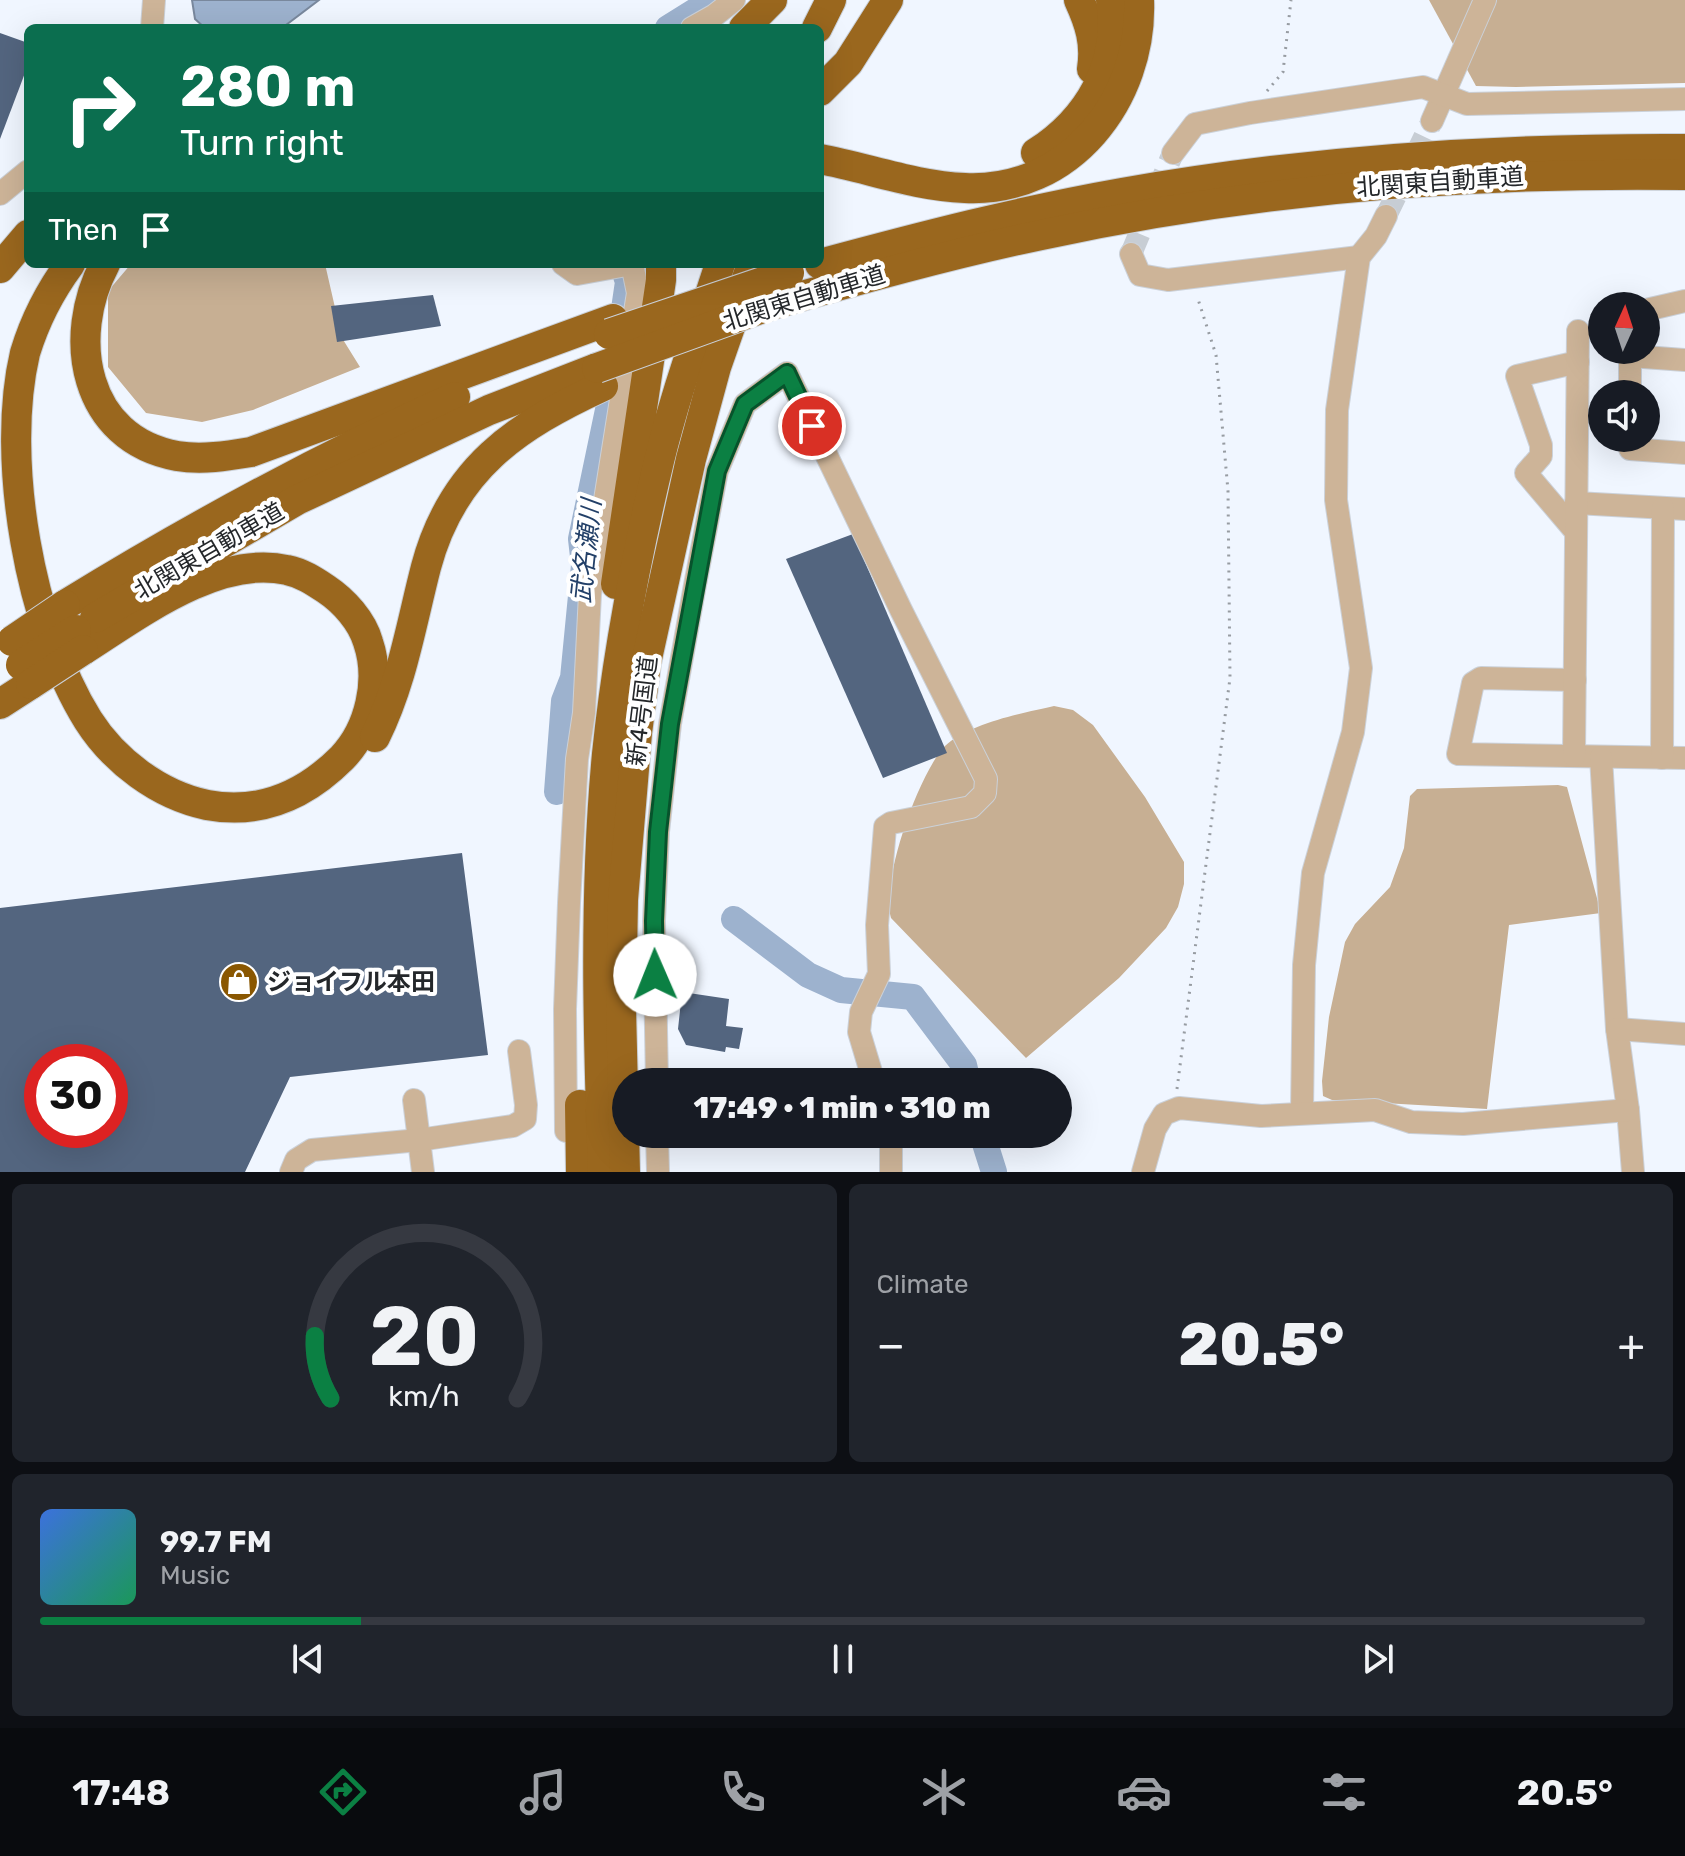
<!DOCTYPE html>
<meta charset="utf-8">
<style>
:root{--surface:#171b24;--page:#20242c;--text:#f1f3f6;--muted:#9ea1a6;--line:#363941;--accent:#0b8043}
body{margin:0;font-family:Rubik,"Noto Sans JP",sans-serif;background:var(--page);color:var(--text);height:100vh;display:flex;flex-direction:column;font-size:30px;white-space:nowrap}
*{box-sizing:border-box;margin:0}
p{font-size:26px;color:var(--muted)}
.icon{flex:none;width:44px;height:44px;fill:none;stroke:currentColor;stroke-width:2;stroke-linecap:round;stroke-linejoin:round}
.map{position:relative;height:1172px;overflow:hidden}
.drawer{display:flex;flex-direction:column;gap:12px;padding:12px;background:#0d0f14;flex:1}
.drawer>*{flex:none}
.banner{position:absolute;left:24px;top:24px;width:800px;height:244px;border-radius:12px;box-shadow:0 8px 32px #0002;background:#0b6e4f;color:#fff;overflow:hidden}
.needle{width:52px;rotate:3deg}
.tools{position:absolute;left:1588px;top:292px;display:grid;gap:16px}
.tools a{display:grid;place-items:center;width:72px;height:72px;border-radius:50%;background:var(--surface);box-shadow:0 8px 32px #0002;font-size:40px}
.speed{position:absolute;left:24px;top:1044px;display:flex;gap:16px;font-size:40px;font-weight:700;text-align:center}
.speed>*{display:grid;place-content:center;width:104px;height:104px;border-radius:50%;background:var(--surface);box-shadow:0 8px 32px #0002;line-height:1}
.speed .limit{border:12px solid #d22;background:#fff;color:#111}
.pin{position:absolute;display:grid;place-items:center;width:68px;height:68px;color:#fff;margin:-34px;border:4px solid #fff;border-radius:50%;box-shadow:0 2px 8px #0007}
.me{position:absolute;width:88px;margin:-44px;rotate:359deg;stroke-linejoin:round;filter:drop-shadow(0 0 6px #0008)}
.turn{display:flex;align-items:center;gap:28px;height:168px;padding:0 24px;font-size:36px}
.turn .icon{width:104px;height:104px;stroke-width:2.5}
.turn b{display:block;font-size:56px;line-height:68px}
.then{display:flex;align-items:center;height:76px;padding:0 24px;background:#0003;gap:16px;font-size:30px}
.big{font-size:60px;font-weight:800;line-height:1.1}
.drawer .tile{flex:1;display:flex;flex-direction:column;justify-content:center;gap:12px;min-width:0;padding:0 28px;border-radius:12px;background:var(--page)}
.drawer .dial{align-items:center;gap:0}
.dial svg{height:208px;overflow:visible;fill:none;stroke:var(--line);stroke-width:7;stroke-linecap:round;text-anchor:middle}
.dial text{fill:var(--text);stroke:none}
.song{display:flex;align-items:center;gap:24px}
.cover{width:96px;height:96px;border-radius:12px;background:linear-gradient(135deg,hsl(220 70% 55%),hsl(150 70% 35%))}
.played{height:8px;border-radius:4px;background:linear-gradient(90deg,var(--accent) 20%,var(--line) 20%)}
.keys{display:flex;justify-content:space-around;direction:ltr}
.heat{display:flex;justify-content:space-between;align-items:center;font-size:44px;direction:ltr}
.drawer .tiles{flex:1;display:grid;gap:12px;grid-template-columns:1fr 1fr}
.tile:last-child{grid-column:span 2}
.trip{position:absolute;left:612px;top:1068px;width:460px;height:80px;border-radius:40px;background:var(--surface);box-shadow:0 8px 32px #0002;font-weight:800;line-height:80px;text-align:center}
.dock{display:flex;height:128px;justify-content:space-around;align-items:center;background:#090b0e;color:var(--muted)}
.dock .icon{width:56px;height:56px}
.dock .on{color:var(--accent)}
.dock b{font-size:36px;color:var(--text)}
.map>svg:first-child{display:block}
.forest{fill:#c7af93}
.water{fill:#9db2ce;stroke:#79889d;stroke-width:2}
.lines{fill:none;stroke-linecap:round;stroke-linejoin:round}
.river{stroke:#9db2ce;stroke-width:26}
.building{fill:#53657f;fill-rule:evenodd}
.minor-tunnel{stroke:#c7cdd4;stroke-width:22;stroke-dasharray:22 11;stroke-linecap:butt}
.minor-casing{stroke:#cbd1d9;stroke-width:24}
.highway-casing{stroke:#cbd1d9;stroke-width:32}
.path{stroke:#979ca2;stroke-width:3;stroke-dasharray:2 6;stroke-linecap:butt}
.minor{stroke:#cdb498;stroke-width:22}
.highway{stroke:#9a671e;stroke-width:30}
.highway-bridge-casing{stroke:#cbd1d9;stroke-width:32;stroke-linecap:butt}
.highway-bridge{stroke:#9a671e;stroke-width:30}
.route-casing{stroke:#07532c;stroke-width:20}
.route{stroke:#0b8043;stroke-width:14}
.labels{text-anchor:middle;stroke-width:8;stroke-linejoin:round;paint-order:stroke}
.street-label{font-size:24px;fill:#24272a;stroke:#fff}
.poi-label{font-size:24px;font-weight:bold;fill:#24272a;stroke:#fff;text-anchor:start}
.water-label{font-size:26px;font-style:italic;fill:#234068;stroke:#fff}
</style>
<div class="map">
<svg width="1685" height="1172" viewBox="0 0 1685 1172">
<rect width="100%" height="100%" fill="#f0f6ff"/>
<g class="forest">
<path d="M1429,0H1685V83L1516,87L1476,86Z"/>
<path d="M131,264H325L342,338L360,367L253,410L202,422L146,413L108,367V291Z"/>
<path d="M1054,706L1073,710L1093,725L1145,797L1184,862V884L1178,907L1166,928L1119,978L1026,1058L891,918C880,882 919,773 945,746C969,723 1023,713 1054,706Z"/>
<path d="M1558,785L1567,787L1601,913L1509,925L1487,1109L1332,1100L1323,1096L1322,1081L1329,1017L1345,942L1355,924L1390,887L1404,848L1410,796L1417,789Z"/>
</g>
<path class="water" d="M192,0H319L282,28H205L195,19Z"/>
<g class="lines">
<g class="river">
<path d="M668,28L713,0"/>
<path d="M619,343L628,282L622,264"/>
<path d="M557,792L564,701L573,678L584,565L581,539L613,386"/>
<path d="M734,919L808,975L841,990L913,997L964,1065L968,1082"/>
<path d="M982,1134L994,1172"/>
</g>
</g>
<g class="building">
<path d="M0,33L28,43V65L0,139Z"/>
<path d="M433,295L441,326L337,342L331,306Z"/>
<path d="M853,534L947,753L883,778L786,559Z"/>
<path d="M462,853L488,1055L290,1077L245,1172H0V908ZM42,1062H110V1130H42Z"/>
<path d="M682,992L729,999L726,1026L743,1028L739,1049L726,1047L725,1052L686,1045L678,1029Z"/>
</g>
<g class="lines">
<g class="minor-tunnel">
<path d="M1386,216L1432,121"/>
<path d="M1131,254L1173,153"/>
</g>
<g class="minor-casing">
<g id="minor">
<path d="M152,28L154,0"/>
<path d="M692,28L715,15L734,0"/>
<path d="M1432,121L1485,0"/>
<path d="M1173,153L1195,124L1250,113L1423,87L1467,104L1685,99"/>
<path d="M0,194L28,171"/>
<path d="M1131,254L1140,275L1168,280L1359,257"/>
<path d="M563,264L577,274L632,264"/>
<path d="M1646,310L1685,301"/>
<path d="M1630,356L1685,360"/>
<path d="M1630,394V350"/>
<path d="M1630,438V449L1685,453"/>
<path d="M1576,503L1685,509"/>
<path d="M1576,532L1526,473L1541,456V445L1517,376L1578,362"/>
<path d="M1575,680L1481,678L1473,683L1458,754L1685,758"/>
<path d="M1574,756L1578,331"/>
<path d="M1601,757L1617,1029L1628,1110L1633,1172"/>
<path d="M1662,758L1663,508"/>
<path d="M1617,1029L1685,1034"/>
<path d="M657,1082L654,921L658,832L670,724L695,585L717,471L745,404L787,373L901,610L986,779L985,793L971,807L891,823L885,827L877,925L879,974L861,1012L859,1032L874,1082"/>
<path d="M414,1100L423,1172"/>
<path d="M1302,1112L1304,965L1313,873L1353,732L1361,668L1336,500L1337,410L1359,257L1376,236L1386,216"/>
<path d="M566,1131L565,1009L569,903L577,759L584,713L590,594L638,293L632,264"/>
<path d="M657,1134L658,1172"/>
<path d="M891,1134V1172"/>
<path d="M291,1172L296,1160L312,1150L419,1140L513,1126L525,1119L526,1105L519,1051"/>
<path d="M1143,1172L1155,1129L1164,1114L1179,1108L1261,1116L1375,1110L1411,1122L1463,1124L1628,1110"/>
</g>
</g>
<g class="highway-casing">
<g id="highway">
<path d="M1079,0C1090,24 1096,43 1092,69"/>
<path d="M744,28L772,0"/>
<path d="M817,28L831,0"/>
<path d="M820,91L848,63L888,0"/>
<path d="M1036,153C1089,119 1121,64 1111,0"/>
<path d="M820,159C868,168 915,186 965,188C1070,193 1143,99 1139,0"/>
<path d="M70,264C50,291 35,320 25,353C0,459 30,627 88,720C114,761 159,795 207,805C260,815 305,795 342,758C370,729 381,680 368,642C362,621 344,601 326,589C314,581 302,573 287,570C218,554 138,615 83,650"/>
<path d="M105,264C66,337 83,439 177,456C202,460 227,456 251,452L613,319"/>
<path d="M820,264C920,237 1020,211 1122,193C1308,160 1496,148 1685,149"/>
<path d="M0,268L28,235"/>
<path d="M771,305C860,279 950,254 1041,235C1252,189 1469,172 1685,175"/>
<path d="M616,584L661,280V264"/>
<path d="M65,605C192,527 319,458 455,397"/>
<path d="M95,618L297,500L489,410L597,368"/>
<path d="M0,704L31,684"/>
<path d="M375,737C402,683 411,625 426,567C452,469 516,426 603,386"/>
<path d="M580,1105L581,1172"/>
<path d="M603,1172C598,1033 594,892 607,754C617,656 636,557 659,461C675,395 699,329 720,264"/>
<path d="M625,1172L621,1009L623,900L637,733L646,663L691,459L716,367L752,264"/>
</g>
</g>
<g class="path">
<path d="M1267,91L1283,72L1291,0"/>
<path d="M1177,1089L1230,678L1228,491L1216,355L1197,296"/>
</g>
<use href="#minor" class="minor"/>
<use href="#highway" class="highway"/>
<g class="highway-bridge-casing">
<g id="highway-bridge">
<path d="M609,334L789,273"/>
<path d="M597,368L771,305"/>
<path d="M12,641L65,605"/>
<path d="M21,665L76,630"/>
<path d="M31,684L83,650"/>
</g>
</g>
<use href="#highway-bridge" class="highway-bridge"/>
</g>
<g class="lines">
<g class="route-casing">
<path id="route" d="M655,975L654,921L658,832L670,724L717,471L745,404L787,373L812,426"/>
</g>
<use href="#route" class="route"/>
</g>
<defs>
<g id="shop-disc" transform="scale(2)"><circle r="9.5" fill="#8a5701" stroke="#fff"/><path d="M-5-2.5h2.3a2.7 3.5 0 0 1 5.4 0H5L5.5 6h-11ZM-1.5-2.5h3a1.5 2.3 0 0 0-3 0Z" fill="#fff"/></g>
</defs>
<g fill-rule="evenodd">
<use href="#shop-disc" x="239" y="982"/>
</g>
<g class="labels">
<g class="street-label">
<text transform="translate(1440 182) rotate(-4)" y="8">北関東自動車道</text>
<text transform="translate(804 298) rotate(-17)" y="8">北関東自動車道</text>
<text transform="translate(209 551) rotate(-30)" y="8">北関東自動車道</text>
<text transform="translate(642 711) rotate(-83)" y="8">新4号国道</text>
</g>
<g class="poi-label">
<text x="267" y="990">ジョイフル本田</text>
</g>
<g class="water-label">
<text transform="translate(586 551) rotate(-84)" y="9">武名瀬川</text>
</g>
</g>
</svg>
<div class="tools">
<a><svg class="needle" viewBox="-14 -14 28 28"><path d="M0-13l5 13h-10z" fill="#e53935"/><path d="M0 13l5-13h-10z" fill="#9ea1a6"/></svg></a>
<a><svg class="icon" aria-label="sound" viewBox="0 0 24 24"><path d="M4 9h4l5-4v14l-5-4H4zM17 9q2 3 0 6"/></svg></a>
</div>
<div class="speed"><div class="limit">30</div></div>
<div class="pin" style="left:812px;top:426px;background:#d93025"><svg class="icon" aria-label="arrive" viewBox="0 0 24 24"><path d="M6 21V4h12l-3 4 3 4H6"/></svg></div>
<svg class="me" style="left:655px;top:975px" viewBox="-20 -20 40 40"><circle r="19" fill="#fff"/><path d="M0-13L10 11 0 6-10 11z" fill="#0b8043"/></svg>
<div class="trip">17:49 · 1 min · 310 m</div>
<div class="banner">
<div class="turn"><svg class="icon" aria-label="right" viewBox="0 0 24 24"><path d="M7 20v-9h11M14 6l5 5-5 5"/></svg><div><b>280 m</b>Turn right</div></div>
<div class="then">Then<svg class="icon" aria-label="arrive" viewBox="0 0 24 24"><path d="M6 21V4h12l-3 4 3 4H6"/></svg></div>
</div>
</div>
<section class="drawer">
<div class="tiles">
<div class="tile dial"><svg viewBox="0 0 100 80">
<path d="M14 69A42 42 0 1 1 86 69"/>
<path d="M14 69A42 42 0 0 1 8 45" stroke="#0b8043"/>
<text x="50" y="56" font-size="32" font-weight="700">20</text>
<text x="50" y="72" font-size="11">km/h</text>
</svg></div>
<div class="tile"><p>Climate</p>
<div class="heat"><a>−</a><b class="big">20.5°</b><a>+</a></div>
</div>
<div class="tile">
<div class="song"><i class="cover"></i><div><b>99.7 FM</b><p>Music</p></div></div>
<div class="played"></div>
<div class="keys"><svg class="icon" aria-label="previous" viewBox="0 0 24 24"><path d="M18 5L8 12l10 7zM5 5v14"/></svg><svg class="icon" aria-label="pause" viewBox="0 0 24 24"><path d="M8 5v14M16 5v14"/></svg><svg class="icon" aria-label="next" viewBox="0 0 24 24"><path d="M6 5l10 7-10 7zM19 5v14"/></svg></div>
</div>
</div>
</section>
<nav class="dock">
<b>17:48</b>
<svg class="icon on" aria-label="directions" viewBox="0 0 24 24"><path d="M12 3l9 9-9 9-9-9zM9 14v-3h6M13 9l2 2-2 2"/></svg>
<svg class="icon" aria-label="music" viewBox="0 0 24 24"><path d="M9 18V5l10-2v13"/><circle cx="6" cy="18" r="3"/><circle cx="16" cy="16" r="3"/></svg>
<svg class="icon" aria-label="phone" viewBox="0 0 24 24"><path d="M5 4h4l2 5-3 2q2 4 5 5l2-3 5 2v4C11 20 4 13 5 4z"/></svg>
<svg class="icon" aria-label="climate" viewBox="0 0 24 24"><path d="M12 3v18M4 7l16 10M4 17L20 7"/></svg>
<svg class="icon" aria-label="car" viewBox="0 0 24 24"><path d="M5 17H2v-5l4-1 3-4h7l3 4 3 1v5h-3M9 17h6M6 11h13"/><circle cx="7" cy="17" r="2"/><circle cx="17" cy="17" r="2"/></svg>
<svg class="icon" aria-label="filters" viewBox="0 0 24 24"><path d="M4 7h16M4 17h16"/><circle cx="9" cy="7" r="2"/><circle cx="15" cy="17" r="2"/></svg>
<b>20.5°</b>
</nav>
